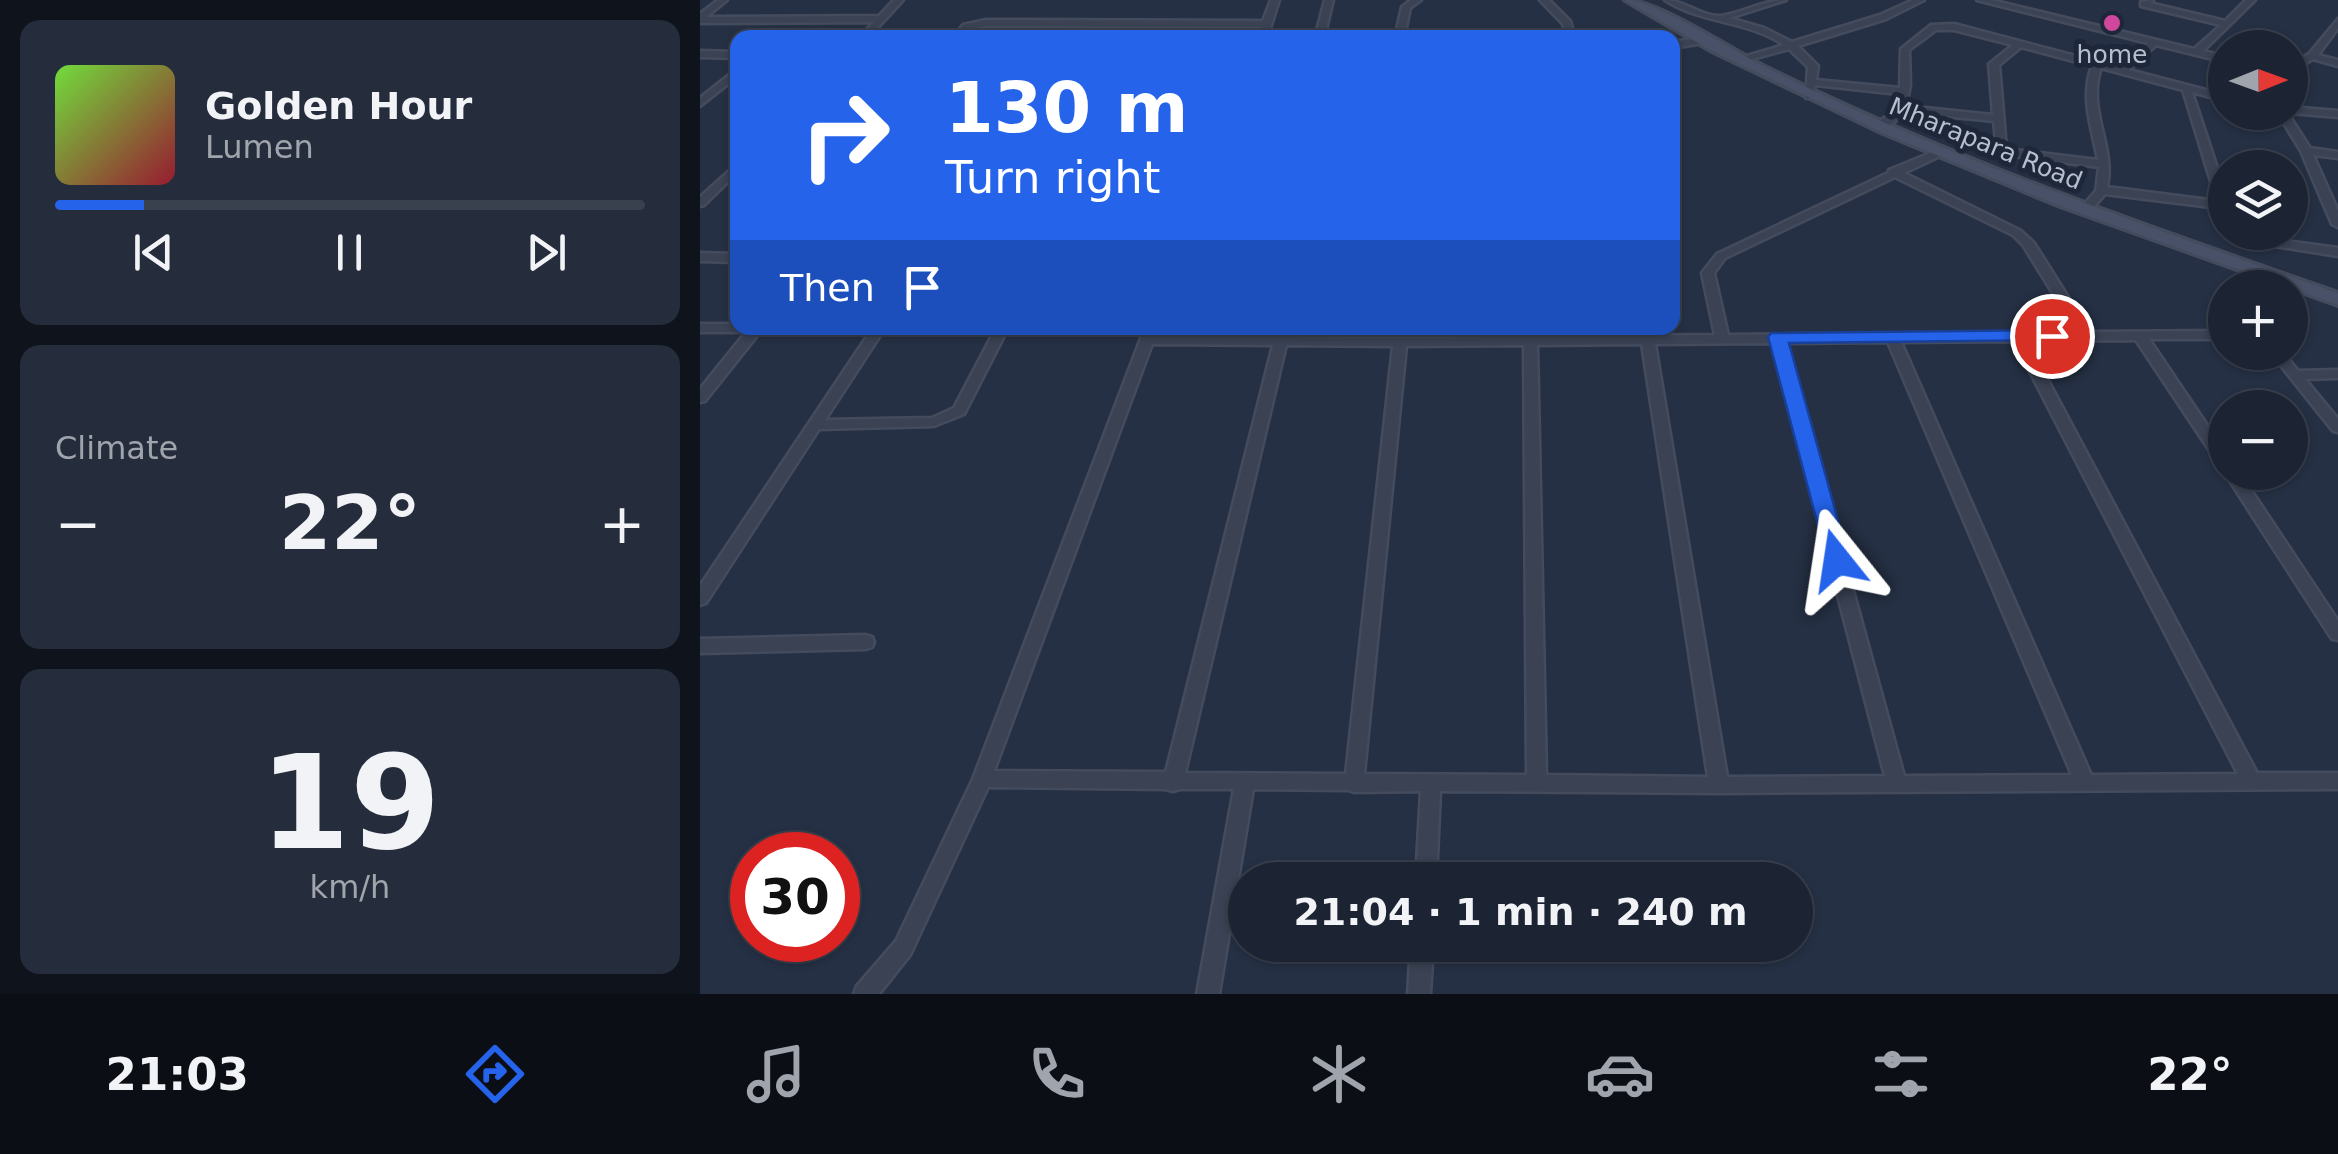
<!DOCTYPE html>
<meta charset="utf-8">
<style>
:root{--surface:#1c2433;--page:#252c3b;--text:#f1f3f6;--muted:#a0a4ac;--line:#3a414e;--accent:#2563eb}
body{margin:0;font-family:"DejaVu Sans",sans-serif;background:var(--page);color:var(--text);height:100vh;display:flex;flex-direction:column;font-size:38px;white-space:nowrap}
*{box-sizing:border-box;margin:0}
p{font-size:32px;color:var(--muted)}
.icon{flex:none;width:55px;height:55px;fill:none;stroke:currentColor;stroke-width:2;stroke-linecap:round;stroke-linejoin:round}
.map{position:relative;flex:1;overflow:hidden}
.details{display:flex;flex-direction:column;gap:20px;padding:20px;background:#0f141c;width:700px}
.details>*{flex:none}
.hud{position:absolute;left:30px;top:30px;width:950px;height:305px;border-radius:20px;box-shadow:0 2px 8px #0004,0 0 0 2px var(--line);background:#2563eb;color:#fff;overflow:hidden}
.needle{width:65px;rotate:89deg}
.controls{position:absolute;left:1508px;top:30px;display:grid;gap:20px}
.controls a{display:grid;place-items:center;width:100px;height:100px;border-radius:50%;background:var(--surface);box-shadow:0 2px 8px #0004,0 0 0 2px var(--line);font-size:50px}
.speed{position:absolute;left:30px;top:832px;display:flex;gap:20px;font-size:50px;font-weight:700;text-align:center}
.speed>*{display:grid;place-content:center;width:130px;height:130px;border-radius:50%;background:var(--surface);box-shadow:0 2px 8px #0004,0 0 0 2px var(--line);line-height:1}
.speed .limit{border:15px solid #d22;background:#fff;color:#111}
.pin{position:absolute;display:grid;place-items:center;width:85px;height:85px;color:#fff;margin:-42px;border:5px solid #fff;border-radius:50%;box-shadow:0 2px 10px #0007}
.me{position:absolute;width:110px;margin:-55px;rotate:345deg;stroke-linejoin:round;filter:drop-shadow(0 0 8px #0008)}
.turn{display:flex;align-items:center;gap:35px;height:210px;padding:0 50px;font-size:45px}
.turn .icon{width:130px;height:130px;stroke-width:2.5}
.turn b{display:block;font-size:70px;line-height:85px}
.then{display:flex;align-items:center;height:95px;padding:0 50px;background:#0003;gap:20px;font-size:38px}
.big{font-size:75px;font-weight:600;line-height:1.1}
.details .widget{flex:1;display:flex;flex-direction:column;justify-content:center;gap:15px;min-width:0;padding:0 35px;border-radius:20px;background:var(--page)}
.details .dial{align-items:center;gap:0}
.dial b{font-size:130px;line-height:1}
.song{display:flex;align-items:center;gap:30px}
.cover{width:120px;height:120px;border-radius:15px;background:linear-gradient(135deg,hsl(100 70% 55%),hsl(350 70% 35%))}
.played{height:10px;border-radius:5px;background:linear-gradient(90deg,var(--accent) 15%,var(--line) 15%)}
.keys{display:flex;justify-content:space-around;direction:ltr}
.heat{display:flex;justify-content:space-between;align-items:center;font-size:55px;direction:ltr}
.trip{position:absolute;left:528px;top:862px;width:585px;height:100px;border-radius:50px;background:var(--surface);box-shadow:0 2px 8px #0004,0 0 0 2px var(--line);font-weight:600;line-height:100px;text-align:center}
.dock{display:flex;height:160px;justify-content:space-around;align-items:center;background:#0b0e14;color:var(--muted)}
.dock .icon{width:70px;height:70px}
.dock .selected{color:var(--accent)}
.dock b{font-size:45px;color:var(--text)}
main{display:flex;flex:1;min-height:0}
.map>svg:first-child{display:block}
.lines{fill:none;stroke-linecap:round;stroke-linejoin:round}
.minor-casing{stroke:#444b5d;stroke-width:5}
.secondary-casing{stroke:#444b5d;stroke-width:6}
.minor{fill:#3a4253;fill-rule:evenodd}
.secondary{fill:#485167;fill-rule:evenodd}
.route{fill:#2563eb;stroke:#184099;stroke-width:2.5}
.hotel-dot{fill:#d1479c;stroke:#1e2739;stroke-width:4}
.labels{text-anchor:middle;stroke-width:10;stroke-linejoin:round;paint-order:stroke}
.far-poi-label{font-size:25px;fill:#b7becd;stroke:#1e2739}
.far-street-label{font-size:25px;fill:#b7becd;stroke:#1e2739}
</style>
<main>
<section class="details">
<div class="widget">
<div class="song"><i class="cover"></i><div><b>Golden Hour</b><p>Lumen</p></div></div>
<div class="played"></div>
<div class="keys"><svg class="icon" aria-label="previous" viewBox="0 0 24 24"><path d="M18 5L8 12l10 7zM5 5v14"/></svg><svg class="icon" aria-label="pause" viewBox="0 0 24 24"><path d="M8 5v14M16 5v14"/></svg><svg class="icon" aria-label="next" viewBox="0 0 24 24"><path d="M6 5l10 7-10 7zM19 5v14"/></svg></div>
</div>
<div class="widget"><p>Climate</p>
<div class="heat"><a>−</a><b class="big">22°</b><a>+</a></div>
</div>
<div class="widget dial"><b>19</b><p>km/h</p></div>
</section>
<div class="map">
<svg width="1638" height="994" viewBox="0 0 1638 994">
<rect width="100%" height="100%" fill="#253044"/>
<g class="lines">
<g class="minor-casing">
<g id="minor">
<path d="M18,0H27L6,17L179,16L194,0H203L168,38H159L174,22L0,23V14Z"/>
<path d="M571,0H579L567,38H558L562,27L286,26L269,29L262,38H253L263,25L286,20L563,21Z"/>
<path d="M625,0H633L624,38H615Z"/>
<path d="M711,0H721L710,8L704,38H695L702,7Z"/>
<path d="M840,0H849L870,21L875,38H866L863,24Z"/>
<path d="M965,0C984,0 1002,17 1021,16C1043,13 1063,0 1086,0L1029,18L1064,28L1092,42L1180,15L1213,0H1224L1186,19L1098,46L1118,66L1116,80L1200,88L1201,49L1231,25L1254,24L1421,68L1448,43L1277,0H1291L1494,49L1521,25L1441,6V2L1453,0L1450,3L1525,21L1546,0H1555L1503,51L1525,56V62L1456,45L1429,70L1525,95V101L1492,92L1525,192V212L1519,208L1405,194L1390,211H1382L1380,209L1396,191L1399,167L1297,154L1294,121L1203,112C1197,121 1186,130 1174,129V125L1193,112L1199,94L1115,85L1112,98H1106L1108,67L1089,49L1037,63V59L1084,45C1048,20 1001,24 965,0ZM1236,30H1254L1313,45L1289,64L1293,115L1206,106L1210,85L1209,50ZM1321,47L1392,66C1380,98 1392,128 1398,160L1306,149L1299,65ZM1401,68L1483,90L1517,201L1407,187C1416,147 1386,109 1401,68Z"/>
<path d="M1638,19V28L1618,55L1638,60V66L1613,59L1590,72V65L1609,54Z"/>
<path d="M421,30L424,31V35L378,38Z"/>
<path d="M1001,38L1005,41L1004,43L972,48V42Z"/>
<path d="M0,51L38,52V58L0,57Z"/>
<path d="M38,68V76L0,106V98Z"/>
<path d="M1590,107L1638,111V117L1590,113Z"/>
<path d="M1577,112H1587L1610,148L1638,152V158L1613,155L1638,211V227L1632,224L1601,151Z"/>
<path d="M1238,150L1242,151V155L1204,173L1321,231L1334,243L1390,332L1525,331V339H1449L1525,452V468L1520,466L1436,340L1327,341L1557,773H1638V789L1019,793L740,791L736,880H716L721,791L654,792L648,790L553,789L519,994H497L534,789H480L473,791L466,789L288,787L210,955L179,994H154L157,986L196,941L273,779L445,328H457L454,336L700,338L1015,335L1002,273L1017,254L1188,173L1189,170ZM1195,177L1313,235L1323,245L1377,332L1028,335L1014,273L1025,258ZM1314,341L1538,774L1391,775L1201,342ZM1188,342L1372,775L1204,776L1085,343ZM1072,343L1185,776L1027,777L955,344ZM452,344L573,345L466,772L294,771ZM942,344L1008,777L846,775L837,345ZM586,345L693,346L646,774L485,773ZM824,345L827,775L664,774L706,346Z"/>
<path d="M38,163V172L4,205L0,206V197Z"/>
<path d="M1534,234L1638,248V256L1530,239V235Z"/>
<path d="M0,253L38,254V262L0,261Z"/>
<path d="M0,324H38V328H185L125,420L232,418L254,408L296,328H308L264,414L234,426L119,429L6,603L0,605V586L170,332H60L5,401L0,402V389L46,332H0Z"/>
<path d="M1570,352H1583L1598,371L1638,370V378L1605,379L1638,419V432L1633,431Z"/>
<path d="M1525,470V472H1539L1638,621V640L1632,639L1526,475L1524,472Z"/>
<path d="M166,635L172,637L174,642L172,647L166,649L0,653V639Z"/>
<path d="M711,945H733L730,994H708Z"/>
</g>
</g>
<g class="secondary-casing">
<path id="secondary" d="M925,0C956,0 1034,51 1067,68C1250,159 1445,226 1638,293V305L1360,206L1183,133L1010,50Z"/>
</g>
<use href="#minor" class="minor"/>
<use href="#secondary" class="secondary"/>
</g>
<path class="route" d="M1352,330L1362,336L1359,340L1089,343L1149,560L1137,569L1129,567L1068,337L1071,333Z"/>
<circle class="hotel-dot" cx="1412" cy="23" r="10"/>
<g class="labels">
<g class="far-poi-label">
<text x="1412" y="63">home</text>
</g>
<g class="far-street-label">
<text transform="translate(1286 143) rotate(22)" y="9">Mharapara Road</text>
</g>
</g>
</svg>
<div class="controls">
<a><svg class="needle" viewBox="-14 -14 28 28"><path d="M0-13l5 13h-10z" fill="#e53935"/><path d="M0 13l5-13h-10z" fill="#a0a4ac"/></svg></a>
<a><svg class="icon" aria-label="layers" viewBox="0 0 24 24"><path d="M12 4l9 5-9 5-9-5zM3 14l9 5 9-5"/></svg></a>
<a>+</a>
<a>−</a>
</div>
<div class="speed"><div class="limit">30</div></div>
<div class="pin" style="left:1352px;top:336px;background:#d93025"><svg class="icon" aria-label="arrive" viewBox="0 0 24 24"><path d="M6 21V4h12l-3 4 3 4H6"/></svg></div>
<svg class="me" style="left:1137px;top:560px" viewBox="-20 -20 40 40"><path d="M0-17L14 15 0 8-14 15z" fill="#2563eb" stroke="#fff" stroke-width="4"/></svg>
<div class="trip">21:04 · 1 min · 240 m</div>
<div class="hud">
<div class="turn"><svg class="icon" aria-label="right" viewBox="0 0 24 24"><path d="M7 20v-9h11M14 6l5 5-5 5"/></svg><div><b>130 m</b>Turn right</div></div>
<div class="then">Then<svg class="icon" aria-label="arrive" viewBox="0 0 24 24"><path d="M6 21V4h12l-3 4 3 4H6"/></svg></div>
</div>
</div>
</main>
<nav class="dock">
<b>21:03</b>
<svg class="icon selected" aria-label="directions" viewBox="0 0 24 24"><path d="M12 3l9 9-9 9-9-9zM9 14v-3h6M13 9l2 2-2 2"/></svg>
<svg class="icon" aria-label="music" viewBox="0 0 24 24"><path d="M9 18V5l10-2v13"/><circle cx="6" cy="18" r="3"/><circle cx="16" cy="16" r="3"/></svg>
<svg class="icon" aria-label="phone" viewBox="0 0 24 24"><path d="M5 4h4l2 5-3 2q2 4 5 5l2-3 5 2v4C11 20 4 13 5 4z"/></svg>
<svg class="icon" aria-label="climate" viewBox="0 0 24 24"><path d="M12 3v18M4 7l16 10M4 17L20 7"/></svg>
<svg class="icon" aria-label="car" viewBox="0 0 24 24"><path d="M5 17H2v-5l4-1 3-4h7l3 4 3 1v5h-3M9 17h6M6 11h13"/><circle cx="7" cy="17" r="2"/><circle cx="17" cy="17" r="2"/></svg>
<svg class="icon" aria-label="filters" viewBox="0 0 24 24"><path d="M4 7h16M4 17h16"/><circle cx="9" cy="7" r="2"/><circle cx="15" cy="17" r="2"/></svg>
<b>22°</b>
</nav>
